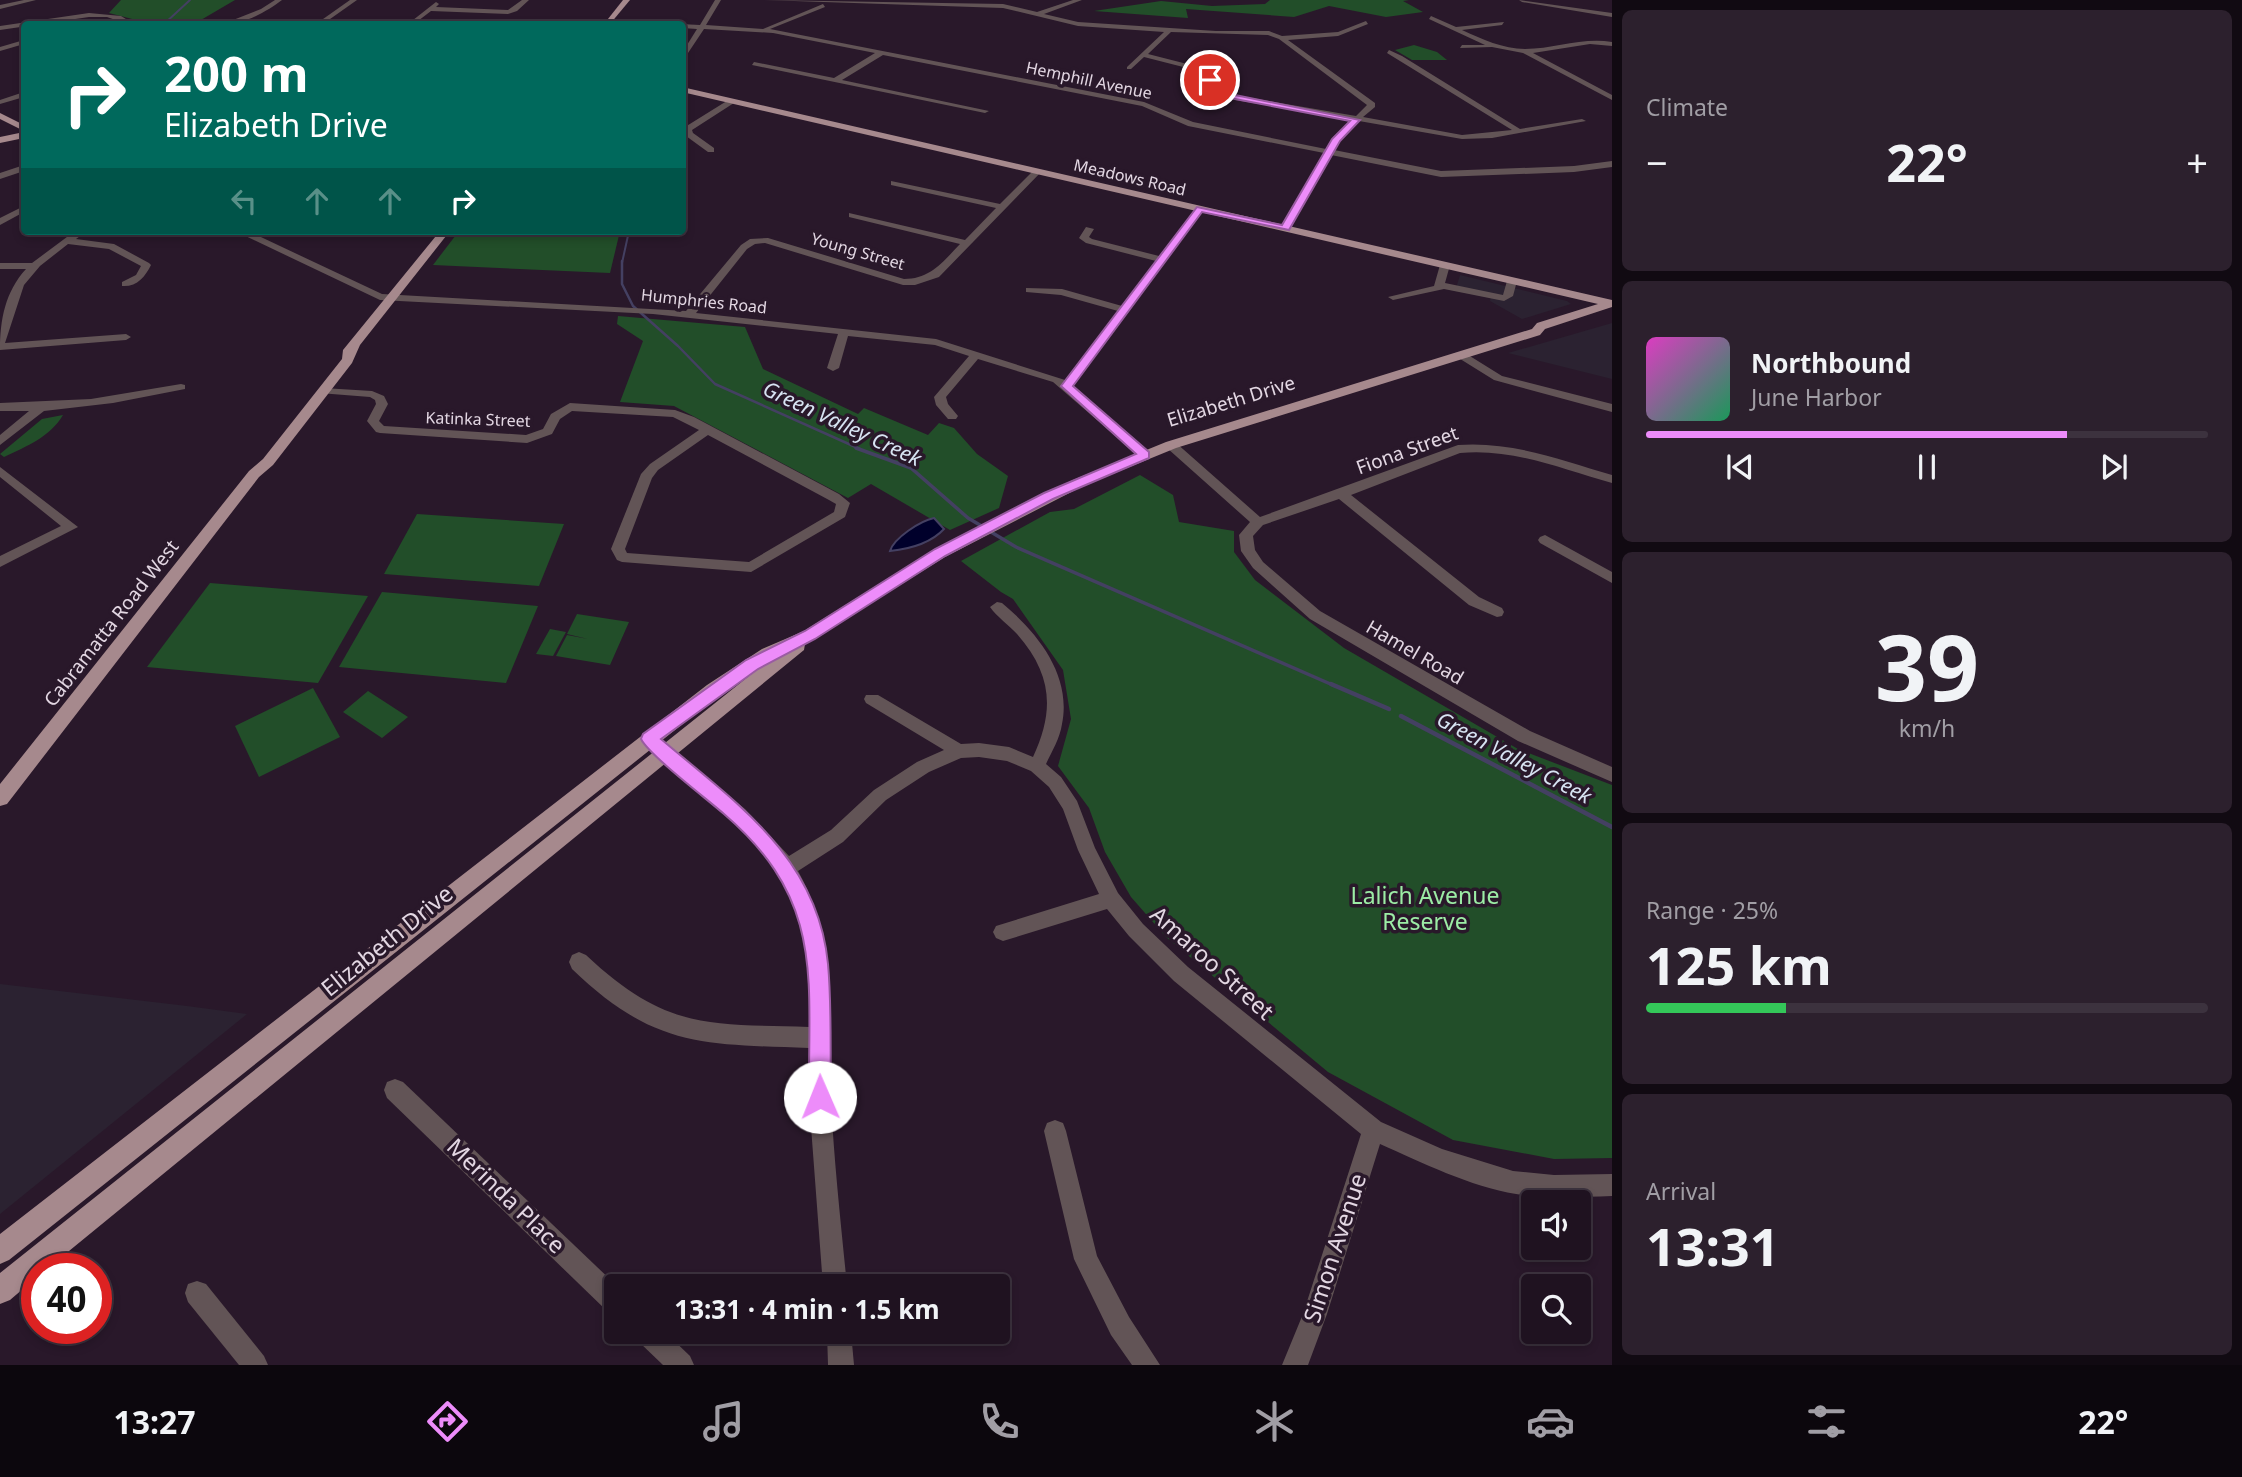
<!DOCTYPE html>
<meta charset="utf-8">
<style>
:root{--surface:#1f1220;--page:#2c202d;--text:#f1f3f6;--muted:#a19ea5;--line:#3c323e;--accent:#ed8cfa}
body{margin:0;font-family:"Noto Sans",sans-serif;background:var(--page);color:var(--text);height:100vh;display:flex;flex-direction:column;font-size:26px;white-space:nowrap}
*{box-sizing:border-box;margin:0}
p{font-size:23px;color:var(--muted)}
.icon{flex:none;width:38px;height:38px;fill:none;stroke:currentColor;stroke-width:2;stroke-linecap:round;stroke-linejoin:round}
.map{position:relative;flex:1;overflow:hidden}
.drawer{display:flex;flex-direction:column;gap:10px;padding:10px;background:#110a12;width:630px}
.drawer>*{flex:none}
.guide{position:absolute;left:21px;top:21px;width:665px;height:214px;border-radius:7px;box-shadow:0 4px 10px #0003,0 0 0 2px var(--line);background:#00695c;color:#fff;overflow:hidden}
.buttons{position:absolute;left:1521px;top:1190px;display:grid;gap:14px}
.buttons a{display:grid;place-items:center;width:70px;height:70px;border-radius:7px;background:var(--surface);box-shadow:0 4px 10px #0003,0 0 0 2px var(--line);font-size:35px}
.speed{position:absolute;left:21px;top:1253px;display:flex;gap:14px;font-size:35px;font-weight:700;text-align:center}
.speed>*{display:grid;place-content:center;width:91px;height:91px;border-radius:50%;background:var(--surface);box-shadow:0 4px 10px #0003,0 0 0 2px var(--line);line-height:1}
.speed .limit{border:10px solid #d22;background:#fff;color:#111}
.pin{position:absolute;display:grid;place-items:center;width:60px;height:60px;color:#fff;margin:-30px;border:4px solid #fff;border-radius:50%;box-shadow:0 2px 7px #0007}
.me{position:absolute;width:77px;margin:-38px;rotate:359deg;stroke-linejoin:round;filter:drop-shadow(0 0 5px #0008)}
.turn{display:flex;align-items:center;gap:24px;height:147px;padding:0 28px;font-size:32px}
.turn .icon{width:91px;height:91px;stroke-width:2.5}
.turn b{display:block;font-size:49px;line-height:60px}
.lanes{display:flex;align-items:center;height:66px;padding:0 28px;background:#0003;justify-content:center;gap:35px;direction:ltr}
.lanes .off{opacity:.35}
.big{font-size:52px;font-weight:700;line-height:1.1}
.drawer .widget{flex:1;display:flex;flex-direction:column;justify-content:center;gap:10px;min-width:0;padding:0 24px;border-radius:10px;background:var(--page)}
.drawer .dial{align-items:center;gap:0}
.dial b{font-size:91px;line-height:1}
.song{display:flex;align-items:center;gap:21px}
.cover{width:84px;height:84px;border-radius:10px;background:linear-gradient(135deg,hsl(310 70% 55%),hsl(150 70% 35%))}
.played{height:7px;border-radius:4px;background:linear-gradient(90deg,var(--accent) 75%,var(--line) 75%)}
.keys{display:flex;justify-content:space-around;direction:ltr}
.heat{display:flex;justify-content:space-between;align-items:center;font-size:38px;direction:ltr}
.charge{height:10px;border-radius:5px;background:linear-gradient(90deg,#34c759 25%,var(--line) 0)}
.trip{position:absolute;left:604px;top:1274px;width:406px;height:70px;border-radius:7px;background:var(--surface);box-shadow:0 4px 10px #0003,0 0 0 2px var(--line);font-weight:700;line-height:70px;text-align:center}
.tab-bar{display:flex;height:112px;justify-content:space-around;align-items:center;background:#0c070d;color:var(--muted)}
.tab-bar .icon{width:49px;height:49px}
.tab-bar .selected{color:var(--accent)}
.tab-bar b{font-size:32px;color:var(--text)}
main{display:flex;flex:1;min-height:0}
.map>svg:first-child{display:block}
.commercial{fill:#2b2231}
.green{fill:#224e29}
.water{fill:#00002b;stroke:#444062;stroke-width:2}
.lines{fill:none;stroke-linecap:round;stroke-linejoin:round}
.stream-far3{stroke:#444062;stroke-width:2}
.stream-far2{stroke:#444062;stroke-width:2.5}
.stream-far1{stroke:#444062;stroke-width:3.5}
.stream{stroke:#444062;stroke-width:4.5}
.minor{fill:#625456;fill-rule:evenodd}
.major{fill:#a6898d;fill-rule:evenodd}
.route{fill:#ed8cfa;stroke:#9a5ba2;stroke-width:2}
.labels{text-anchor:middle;stroke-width:7;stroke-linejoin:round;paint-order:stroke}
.far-street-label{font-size:16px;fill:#e3d7e3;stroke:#29182a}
.street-label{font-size:19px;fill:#e3d7e3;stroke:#29182a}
.water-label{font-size:21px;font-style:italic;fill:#d7e3f2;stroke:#29182a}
.near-park-label{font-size:23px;fill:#9ceca5;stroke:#29182a}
.near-street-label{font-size:23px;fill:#e3d7e3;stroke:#29182a}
</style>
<main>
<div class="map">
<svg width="1612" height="1365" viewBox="0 0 1612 1365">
<rect width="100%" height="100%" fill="#29182a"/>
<g class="commercial">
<path d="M1460,275L1567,301L1571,304L1522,319L1490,301L1491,296L1456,288Z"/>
<path d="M1612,323V379L1508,353Z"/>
<path d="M0,984L187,1006L247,1014L0,1214Z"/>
</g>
<g class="green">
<path d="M121,0H235L194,24H138L136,20L109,13Z"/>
<path d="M1270,0H1409L1403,1L1423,12L1386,17L1329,6L1294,17L1186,9L1188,18L1094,11L1161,1L1212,6L1265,4Z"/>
<path d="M1414,45L1437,52L1447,60H1412L1395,50Z"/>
<path d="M459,231H620L610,273L433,265Z"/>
<path d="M618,316L745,327L763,369L858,414L864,408L928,435L939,423L954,428L977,454L1008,476L999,508L950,530L871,484L848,498L674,406L620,402L643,341L617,324Z"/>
<path d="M63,415C50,437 27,446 4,457L0,454L42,419Z"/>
<path d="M1140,475L1173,495L1179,522L1234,531V552L1255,580L1344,648L1518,749L1612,785V1158L1554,1159L1453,1140L1328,1072L1166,937L1131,897L1105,852L1089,808L1058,766L1071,719L1063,670L1013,599L1001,592L961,561L1050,512L1074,509Z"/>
<path d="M417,514L564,524L539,586L384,574Z"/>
<path d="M210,583L368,596L318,683L147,667Z"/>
<path d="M382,592L538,606L506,683L339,667Z"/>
<path d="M577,614L629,622L610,665L556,656L567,635L588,639L567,634Z"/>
<path d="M550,629L566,632L553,656L536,654Z"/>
<path d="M313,688L340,737L259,777L235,726Z"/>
<path d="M368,691L408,717L382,738L343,712Z"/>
</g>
<path class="water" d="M934,518L944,529C931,543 909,549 890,551C894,538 920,521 934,518Z"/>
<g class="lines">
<g class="stream-far3">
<path d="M164,24L190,0"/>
<path d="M622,263L629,231"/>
</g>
<path class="stream-far2" d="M622,261V284L633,306L678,346L715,384L860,449"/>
<g class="stream-far1">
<path d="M856,448L911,468L968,518L985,528"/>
<path d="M991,532L1016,547L1335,686"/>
</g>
<g class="stream">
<path d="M1331,684L1389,709"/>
<path d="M1401,716L1612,827"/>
</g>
<g class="minor">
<path d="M24,0H36L0,9V5Z"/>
<path d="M275,0H282C268,11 241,26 223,24L261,9Z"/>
<path d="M350,0H357L323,24H316Z"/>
<path d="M522,0H529L517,11L508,14L431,11L414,24H408L436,2L439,4L436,7L508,10Z"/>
<path d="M715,0H721L706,25L763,29L823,4L825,7L770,29L1144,102L1193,122L1326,149L1333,137L1352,120L1235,100L1219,93L1191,69L1144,57L1131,69H1127V67L1164,32L1078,26L1003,8L764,0L1003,4L1037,12L1073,0H1082L1044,14L1078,22L1216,31H1269L1282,36L1338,32L1366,21L1368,24L1338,36L1288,40L1375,103V107L1363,117L1462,135L1512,130L1387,53L1389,50L1402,56L1520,129L1582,119L1586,121L1492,138L1462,139L1359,121L1339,140L1334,150L1441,171L1574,166L1612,161V167L1574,172L1441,177L1331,155L1290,228L1285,231L1280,228L1324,153L1188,126L1142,106L883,55L842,80L989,111L985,113L752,65L754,62L834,78L875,53L773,33L704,29L682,62V53L697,29L682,28L680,24L700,25ZM1171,32L1268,35L1279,39L1367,105L1356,116L1240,96L1225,89L1195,66L1148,54Z"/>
<path d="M1519,0L1612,13V17L1522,2Z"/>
<path d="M89,13L121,16L134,24H127L107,17H89L0,30V26Z"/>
<path d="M1431,16L1456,27L1504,22L1502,25L1462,30C1482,39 1503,49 1525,49C1555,49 1582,37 1612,42V46L1590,44L1533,53L1612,95V100L1523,53L1492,47L1460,48L1462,45H1485L1429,19Z"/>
<path d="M608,21L642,22L645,24H606Z"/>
<path d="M24,40V44L0,51V47Z"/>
<path d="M21,93H24V97L0,104V100Z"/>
<path d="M730,99L737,101L692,130L693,133L714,148V152H708L686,136L685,127Z"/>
<path d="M21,166H24V171L0,179V173Z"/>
<path d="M1035,169L1042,171L939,277L915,285H903L765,243L755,244L747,249L696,313L936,339L1065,380L1118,311L1061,295L1026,292V288L1062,289L1122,306L1156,261L1086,243L1079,238L1086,227L1094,229L1089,237L1092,239L1159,256L1197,207H1203V211L1073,386L1149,452V458H1141L1053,382L978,359L946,397L948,404L958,416L956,419H948L936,405L934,397L969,356L935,345L848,336L839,368L833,371L827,368L838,334L653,314L380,300L235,231H248L382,294L686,311L741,245L750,239L768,238L904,279C930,279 943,262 960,244L849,217V213L965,240L996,208L891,185V181L1000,204Z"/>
<path d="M24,206V212L0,225V218Z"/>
<path d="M75,231H87L76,239L114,244L149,263L151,265C145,277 137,287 122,286V282L136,275L141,266L109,249L68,244L40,266L24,285L5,343L126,334L131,337L126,340L0,350C0,320 5,292 26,269H0V263H32Z"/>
<path d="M1445,262L1450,265L1445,283L1503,295L1507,281L1512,278L1517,281L1513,296L1504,301L1444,289L1393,300L1388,297L1434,286L1440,265Z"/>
<path d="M1457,353H1465L1502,376L1612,404V412L1494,380L1457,357Z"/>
<path d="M181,384L185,385V389L113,403L44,411L0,445V435L29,411H0V403L91,399Z"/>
<path d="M323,388L372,391L384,396L388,404L379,421L384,426L526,435L543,429L551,414L570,403L675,410L694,417L839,494L850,503L845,517L751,572L622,562L617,560L611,549L641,474L650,464L699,430L673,417L572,411L560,419L552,434L527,443L380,433L376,432L367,421L376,404L375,400L370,397L319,393L317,391ZM708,435L829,500L836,504L834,512L749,562L627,553L625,549L652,478L658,470Z"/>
<path d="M1171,441L1175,442L1260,517L1458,445C1512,441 1561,460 1612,475V483C1561,469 1513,448 1460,453L1351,495L1479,597L1502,608L1504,612L1502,616L1497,617L1469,605L1339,499L1263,525L1253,536L1255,550L1263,562L1320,611L1530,731L1612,767V782L1518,741L1310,619L1253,568L1241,551L1239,535L1250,522L1167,448L1165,445Z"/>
<path d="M0,467L78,527L0,567V556L61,526L0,477Z"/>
<path d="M1545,535L1612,572V583L1540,543L1538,540L1540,537Z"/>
<path d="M997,602L1002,603C1037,632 1072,675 1062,724C1060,738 1052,751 1046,764L1061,777L1077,801L1095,848L1118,893L1143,924L1188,967L1381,1122L1442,1149L1513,1171L1554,1175L1612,1174V1196C1580,1197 1548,1199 1516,1194C1471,1187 1421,1162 1380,1144L1327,1314L1308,1365H1282L1303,1314L1361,1134L1174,981L1129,936L1107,909L1003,941L996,938L993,932L996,926L1099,894L1078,850L1063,809L1049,787L1031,771L1007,761L979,757L961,758L929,772L886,800L843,842L798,871C838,942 827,1022 831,1100C834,1162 841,1224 847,1286H823L809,1100V1048C703,1044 654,1048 572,969L569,962L572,955L579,952L586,955C666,1030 707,1024 809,1027C810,984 810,936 792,896C763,832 695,788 643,744L641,739L643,734L649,732L655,734L745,809L789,856L831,830L874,790L917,762L944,750L866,703L864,699L866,695H878L961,744L979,743L1009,747L1033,757C1055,710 1052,674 1017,634C1009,625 997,617 990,607Z"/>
<path d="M395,1079L403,1082L617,1286L616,1314L607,1311L387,1098L384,1090L387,1082Z"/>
<path d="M1055,1120L1063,1123L1066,1131L1097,1256L1129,1317L1160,1365H1132L1111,1335L1074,1259L1044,1131L1047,1123Z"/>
<path d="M197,1281L206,1284L264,1356L268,1365H239L188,1302L185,1293L188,1284Z"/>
<path d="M635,1332H665L690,1356L694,1365H663L638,1341Z"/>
<path d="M827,1332H851L854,1365H828Z"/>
</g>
<g class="major">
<path d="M623,0H630L610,24H604Z"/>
<path d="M682,87L1612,300V307L1545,329L1540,335L1176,448L1083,486L945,557L805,644L804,650L47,1269H37V1277L10,1300L0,1304V1273L754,672L719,695L9,1260L0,1264V1234L707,685L762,649L804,631L935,549L1073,480L1166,442L1532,329L1537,323L1598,304L682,92Z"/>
<path d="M0,113L24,125V131L0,119Z"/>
<path d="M24,132V138L0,143V137Z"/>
<path d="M440,231H450L360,345L352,363L273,465L259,477L7,804L0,806V784L249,471L263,459L342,359L343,350Z"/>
</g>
</g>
<path class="route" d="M1207,79H1213L1235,95L1360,120L1340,141L1289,230L1202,212L1073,386L1149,452V458L1053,499L945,556L815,639L758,669L661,739C736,803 818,857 828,964C832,1007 830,1053 831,1097L828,1105L820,1108L812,1105L809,1097C808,977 825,901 724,814C707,799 649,755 641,739L643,734L746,660L805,631L935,549L1044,493L1136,454L1061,386L1197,207L1282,225L1332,139L1350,121L1230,98L1207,82Z"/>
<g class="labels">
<g class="far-street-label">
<text transform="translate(1089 80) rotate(12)" y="6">Hemphill Avenue</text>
<text transform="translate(1130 177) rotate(13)" y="6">Meadows Road</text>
<text transform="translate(858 251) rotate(16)" y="6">Young Street</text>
<text transform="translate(704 301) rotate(6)" y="6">Humphries Road</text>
<text transform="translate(478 419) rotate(2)" y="6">Katinka Street</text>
</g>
<g class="street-label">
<text transform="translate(1231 401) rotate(-17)" y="7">Elizabeth Drive</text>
<text transform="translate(1407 450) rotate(-20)" y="7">Fiona Street</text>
<text transform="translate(111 623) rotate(-52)" y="7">Cabramatta Road West</text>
<text transform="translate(1415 652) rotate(30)" y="7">Hamel Road</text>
</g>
<g class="water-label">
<text transform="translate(842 424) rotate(25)" y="7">Green Valley Creek</text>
<text transform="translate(1514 758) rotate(28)" y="7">Green Valley Creek</text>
</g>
<g class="near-park-label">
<text x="1425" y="904">Lalich Avenue<tspan x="1425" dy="26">Reserve</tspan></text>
</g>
<g class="near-street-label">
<text transform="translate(387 941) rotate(-39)" y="8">Elizabeth Drive</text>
<text transform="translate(1212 963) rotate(42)" y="8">Amaroo Street</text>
<text transform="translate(506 1196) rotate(44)" y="8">Merinda Place</text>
<text transform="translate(1335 1248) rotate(-72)" y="8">Simon Avenue</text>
</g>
</g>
</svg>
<div class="buttons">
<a><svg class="icon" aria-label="sound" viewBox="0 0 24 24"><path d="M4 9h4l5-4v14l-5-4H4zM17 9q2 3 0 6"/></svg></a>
<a><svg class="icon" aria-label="search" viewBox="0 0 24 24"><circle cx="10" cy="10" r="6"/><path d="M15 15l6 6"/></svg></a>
</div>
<div class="speed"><div class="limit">40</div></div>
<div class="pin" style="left:1210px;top:80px;background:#d93025"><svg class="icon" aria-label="arrive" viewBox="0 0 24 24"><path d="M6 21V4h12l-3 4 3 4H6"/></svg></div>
<svg class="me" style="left:820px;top:1097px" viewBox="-20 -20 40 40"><circle r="19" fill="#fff"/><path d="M0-13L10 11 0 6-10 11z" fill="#ed8cfa"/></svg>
<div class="trip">13:31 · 4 min · 1.5 km</div>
<div class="guide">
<div class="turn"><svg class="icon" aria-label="right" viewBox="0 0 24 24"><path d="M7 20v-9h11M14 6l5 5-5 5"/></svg><div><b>200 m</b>Elizabeth Drive</div></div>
<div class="lanes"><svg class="icon off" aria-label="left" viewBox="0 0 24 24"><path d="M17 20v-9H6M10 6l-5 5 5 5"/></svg><svg class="icon off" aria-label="ahead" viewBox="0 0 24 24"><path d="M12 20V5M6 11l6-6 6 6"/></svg><svg class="icon off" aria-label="ahead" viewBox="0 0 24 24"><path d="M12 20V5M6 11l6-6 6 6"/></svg><svg class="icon" aria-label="right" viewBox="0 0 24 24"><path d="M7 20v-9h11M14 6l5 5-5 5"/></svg></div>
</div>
</div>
<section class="drawer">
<div class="widget"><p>Climate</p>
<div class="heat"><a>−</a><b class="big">22°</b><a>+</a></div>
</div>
<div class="widget">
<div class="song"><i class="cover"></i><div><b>Northbound</b><p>June Harbor</p></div></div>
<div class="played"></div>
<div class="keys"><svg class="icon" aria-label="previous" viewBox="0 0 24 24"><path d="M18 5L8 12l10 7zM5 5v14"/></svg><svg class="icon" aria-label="pause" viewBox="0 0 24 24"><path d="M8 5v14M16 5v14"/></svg><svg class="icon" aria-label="next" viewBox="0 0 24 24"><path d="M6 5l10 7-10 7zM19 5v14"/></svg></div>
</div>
<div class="widget dial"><b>39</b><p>km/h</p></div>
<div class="widget"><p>Range · 25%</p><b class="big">125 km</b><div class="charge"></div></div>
<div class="widget"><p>Arrival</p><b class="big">13:31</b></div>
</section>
</main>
<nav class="tab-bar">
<b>13:27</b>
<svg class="icon selected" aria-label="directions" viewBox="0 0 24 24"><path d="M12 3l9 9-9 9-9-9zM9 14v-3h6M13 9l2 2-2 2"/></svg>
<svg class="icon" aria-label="music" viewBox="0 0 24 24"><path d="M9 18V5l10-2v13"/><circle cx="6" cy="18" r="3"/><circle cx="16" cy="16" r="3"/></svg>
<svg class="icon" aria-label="phone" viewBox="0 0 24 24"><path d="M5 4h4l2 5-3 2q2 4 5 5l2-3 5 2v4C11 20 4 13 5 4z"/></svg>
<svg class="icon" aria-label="climate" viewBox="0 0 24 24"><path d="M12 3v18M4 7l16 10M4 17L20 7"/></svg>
<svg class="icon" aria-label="car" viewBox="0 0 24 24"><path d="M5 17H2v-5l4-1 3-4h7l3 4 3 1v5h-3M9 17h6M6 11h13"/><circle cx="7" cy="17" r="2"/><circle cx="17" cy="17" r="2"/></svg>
<svg class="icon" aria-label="filters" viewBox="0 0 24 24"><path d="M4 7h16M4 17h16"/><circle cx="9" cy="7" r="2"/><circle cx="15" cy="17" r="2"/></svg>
<b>22°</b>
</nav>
